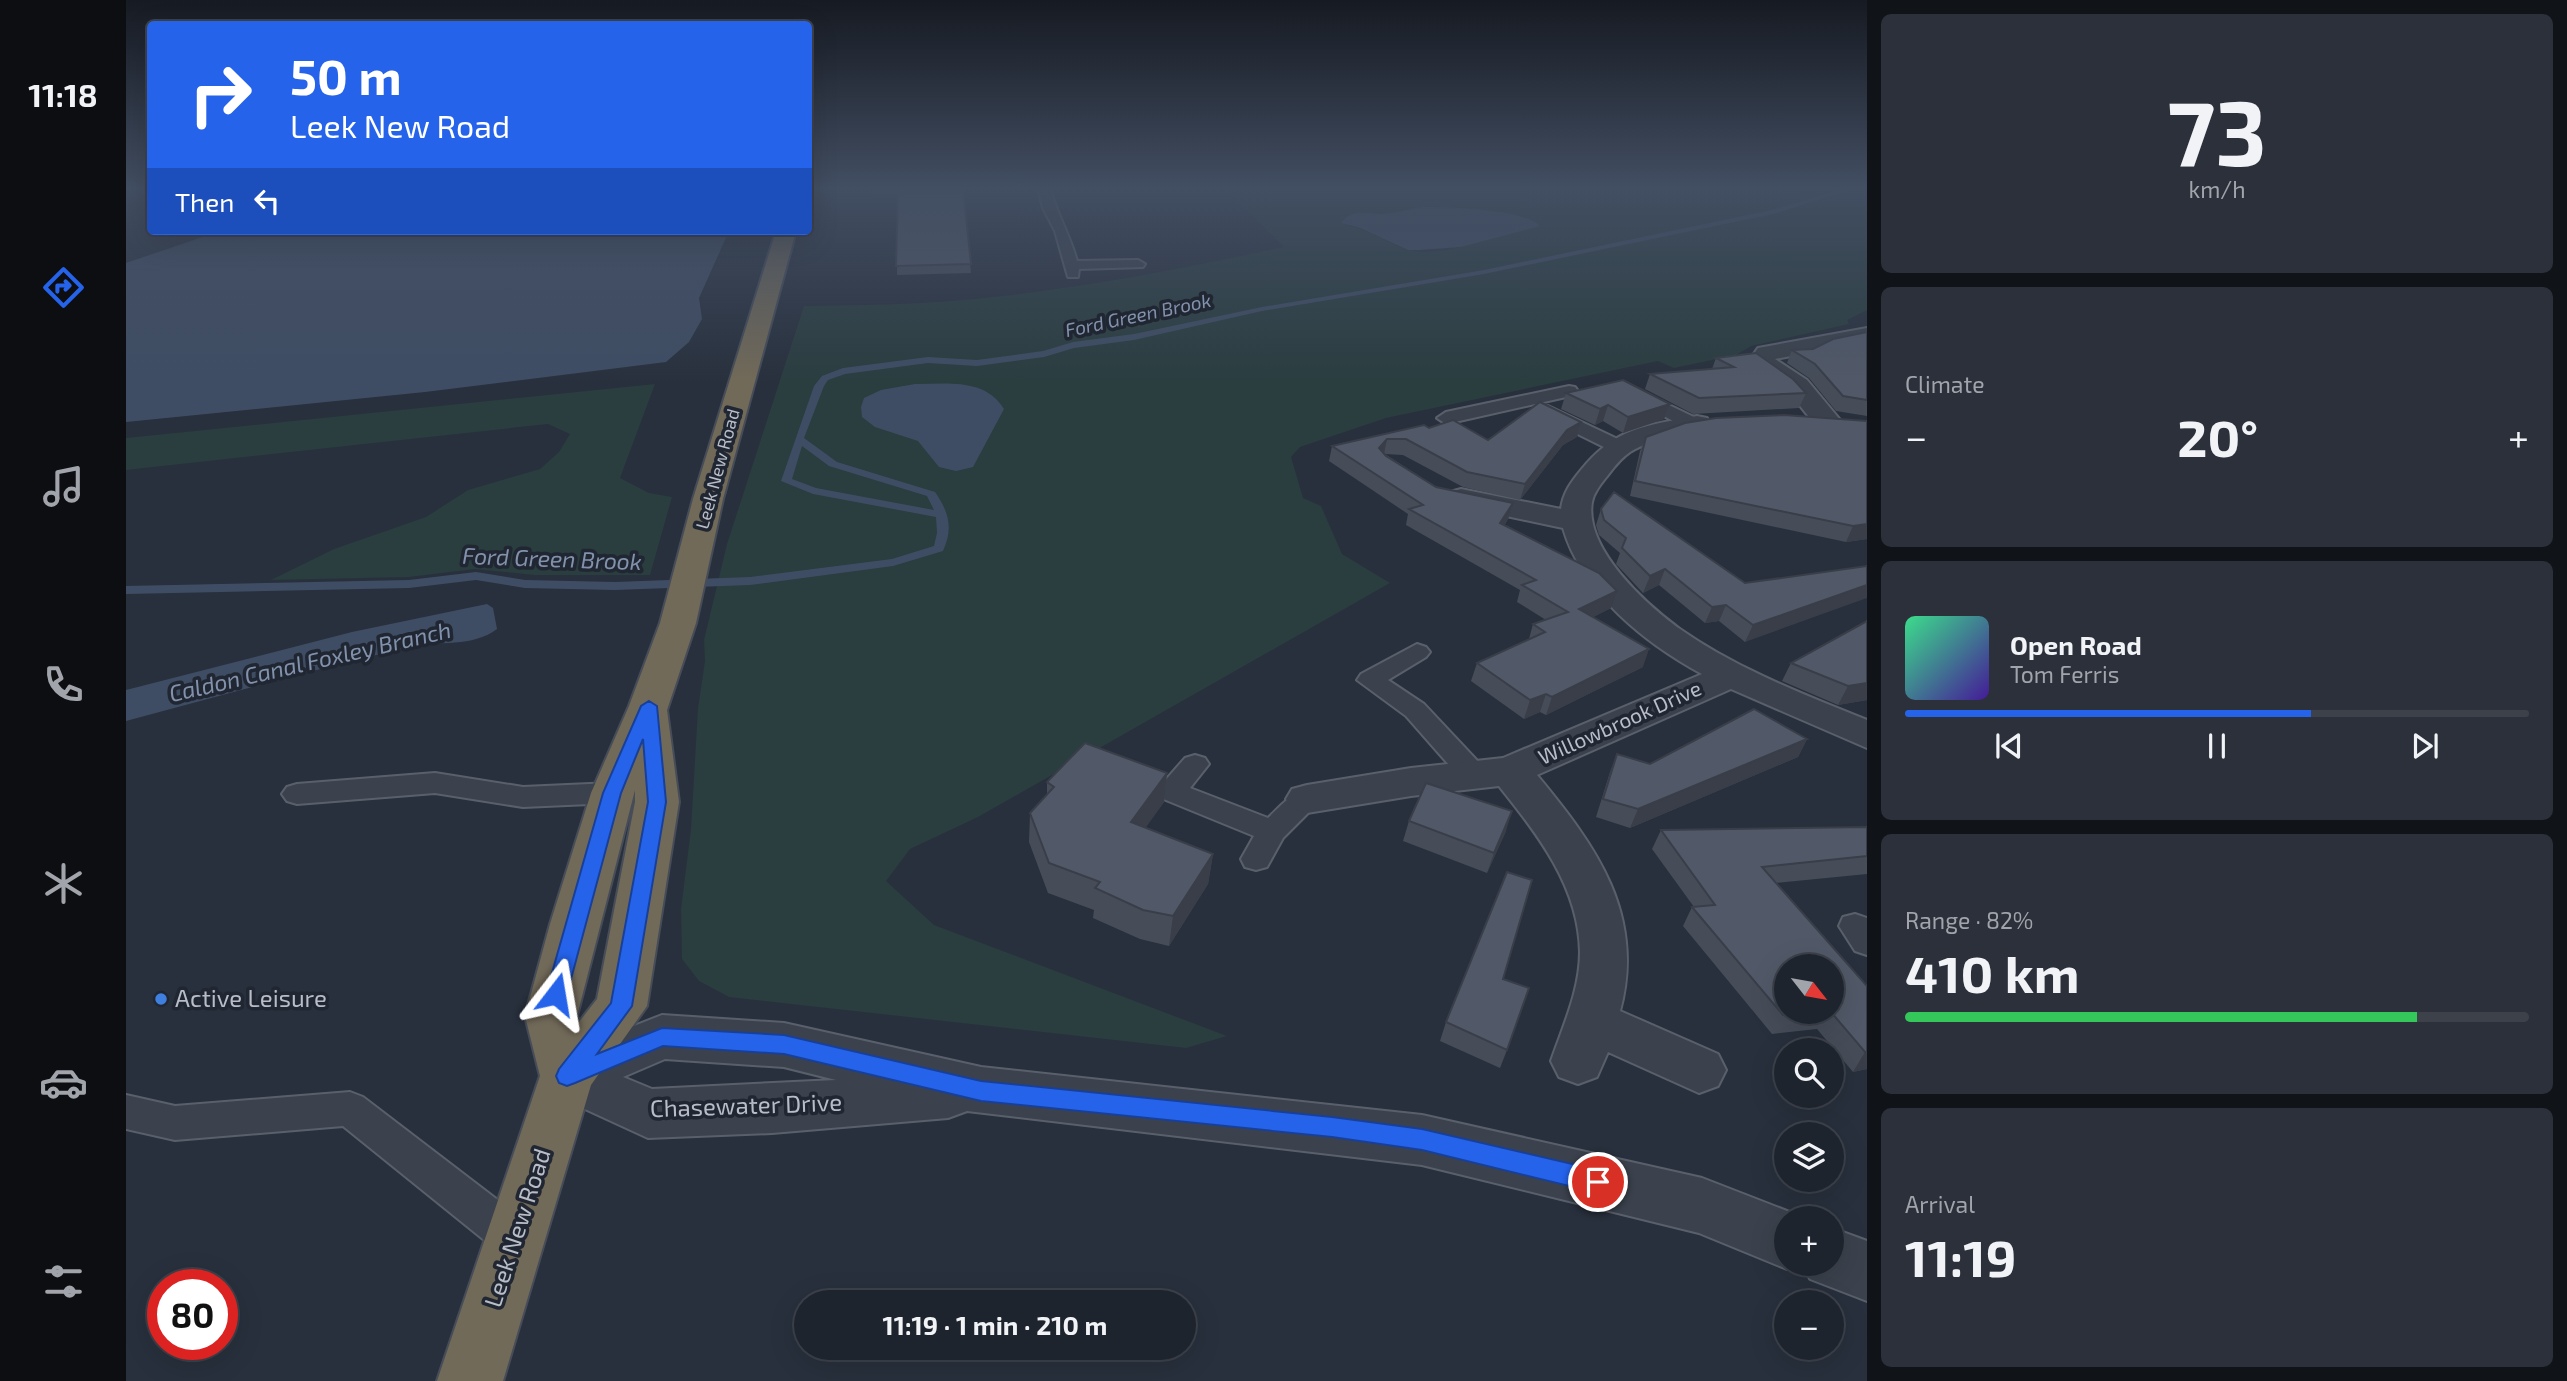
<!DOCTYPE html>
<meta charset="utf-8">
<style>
:root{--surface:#1e242e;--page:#2b303a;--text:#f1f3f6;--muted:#a1a4aa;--line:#3c414a;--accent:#2563eb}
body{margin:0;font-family:"Exo 2",sans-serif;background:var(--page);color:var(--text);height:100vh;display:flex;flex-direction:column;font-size:26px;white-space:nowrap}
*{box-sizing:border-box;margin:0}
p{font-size:23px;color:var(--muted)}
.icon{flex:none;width:38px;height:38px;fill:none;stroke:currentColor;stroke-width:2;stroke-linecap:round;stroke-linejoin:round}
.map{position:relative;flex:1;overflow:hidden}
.side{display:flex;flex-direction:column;gap:14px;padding:14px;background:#101419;width:700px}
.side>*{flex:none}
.hud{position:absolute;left:21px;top:21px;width:665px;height:214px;border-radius:7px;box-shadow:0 7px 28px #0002,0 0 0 2px var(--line);background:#2563eb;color:#fff;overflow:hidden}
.needle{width:46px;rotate:121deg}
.controls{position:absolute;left:1648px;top:954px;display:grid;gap:14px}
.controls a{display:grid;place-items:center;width:70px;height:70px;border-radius:50%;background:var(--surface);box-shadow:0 7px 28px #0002,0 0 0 2px var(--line);font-size:35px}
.speed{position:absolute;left:21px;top:1269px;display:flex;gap:14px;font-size:35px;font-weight:700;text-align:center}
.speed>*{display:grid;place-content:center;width:91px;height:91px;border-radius:50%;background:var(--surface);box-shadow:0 7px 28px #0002,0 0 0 2px var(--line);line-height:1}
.speed .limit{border:10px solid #d22;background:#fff;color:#111}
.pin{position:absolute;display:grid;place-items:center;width:60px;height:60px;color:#fff;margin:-30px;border:4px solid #fff;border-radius:50%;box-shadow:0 2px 7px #0007}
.me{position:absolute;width:77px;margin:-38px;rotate:14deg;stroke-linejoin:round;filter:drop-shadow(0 0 5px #0008)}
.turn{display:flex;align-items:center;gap:24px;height:147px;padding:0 28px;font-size:32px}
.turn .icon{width:91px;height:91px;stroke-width:2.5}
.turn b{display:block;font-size:49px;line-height:60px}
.then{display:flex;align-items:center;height:66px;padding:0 28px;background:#0003;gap:14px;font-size:26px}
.big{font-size:52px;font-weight:700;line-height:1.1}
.side .widget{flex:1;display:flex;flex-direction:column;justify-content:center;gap:10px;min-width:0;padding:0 24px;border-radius:10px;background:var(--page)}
.side .dial{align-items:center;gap:0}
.dial b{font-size:91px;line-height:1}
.song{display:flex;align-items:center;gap:21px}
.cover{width:84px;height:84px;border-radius:10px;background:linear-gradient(135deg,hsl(150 70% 55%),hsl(260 70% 35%))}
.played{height:7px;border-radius:4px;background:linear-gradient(90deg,var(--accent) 65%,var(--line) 65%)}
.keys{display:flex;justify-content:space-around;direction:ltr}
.heat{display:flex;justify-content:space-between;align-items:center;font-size:38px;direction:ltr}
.charge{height:10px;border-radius:5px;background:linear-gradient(90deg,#34c759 82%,var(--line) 0)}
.trip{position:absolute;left:668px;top:1290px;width:402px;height:70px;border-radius:35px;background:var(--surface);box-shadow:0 7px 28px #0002,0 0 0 2px var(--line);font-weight:700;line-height:70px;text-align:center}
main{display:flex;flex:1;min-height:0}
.dock{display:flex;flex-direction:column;width:126px;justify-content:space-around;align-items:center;background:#0c0e12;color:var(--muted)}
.dock .icon{width:49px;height:49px}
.dock .current{color:var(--accent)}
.dock b{font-size:32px;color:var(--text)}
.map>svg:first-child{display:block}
.green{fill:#2a3d3f;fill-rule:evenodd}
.water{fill:#3f4d64}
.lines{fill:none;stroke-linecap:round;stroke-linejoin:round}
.stream{fill:#3f4d64;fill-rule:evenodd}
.lane-casing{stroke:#59606b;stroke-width:4}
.street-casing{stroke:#59606b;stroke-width:4}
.highway-casing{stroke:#464d58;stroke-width:4}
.lane{fill:#3b424d;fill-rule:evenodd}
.street{fill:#3b424d;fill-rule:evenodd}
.highway{fill:#726a59;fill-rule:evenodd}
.wall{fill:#464d59;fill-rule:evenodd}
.shaded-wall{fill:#393e49}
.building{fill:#515968;stroke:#393e49;stroke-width:2}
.route{fill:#2563eb;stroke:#184099;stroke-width:2}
.shop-dot{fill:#3f7fe0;stroke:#202732;stroke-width:2.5}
.labels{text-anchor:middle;stroke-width:7;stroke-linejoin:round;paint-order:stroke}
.far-street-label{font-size:18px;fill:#b8bdc8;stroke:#202732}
.far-water-label{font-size:19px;font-style:italic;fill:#8292ac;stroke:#202732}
.street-label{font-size:21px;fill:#b8bdc8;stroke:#202732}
.water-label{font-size:23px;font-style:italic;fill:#8292ac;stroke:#202732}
.near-poi-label{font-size:24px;fill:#b8bdc8;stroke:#202732;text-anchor:start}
.near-street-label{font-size:24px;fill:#b8bdc8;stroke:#202732}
</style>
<main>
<nav class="dock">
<b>11:18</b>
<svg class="icon current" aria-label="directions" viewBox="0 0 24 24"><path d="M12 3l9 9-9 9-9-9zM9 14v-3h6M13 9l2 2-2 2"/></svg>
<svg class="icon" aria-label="music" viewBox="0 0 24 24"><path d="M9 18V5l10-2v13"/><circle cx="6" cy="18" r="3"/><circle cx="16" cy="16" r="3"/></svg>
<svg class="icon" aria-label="phone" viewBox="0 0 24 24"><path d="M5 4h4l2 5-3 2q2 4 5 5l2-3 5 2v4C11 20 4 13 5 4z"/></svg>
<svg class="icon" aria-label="climate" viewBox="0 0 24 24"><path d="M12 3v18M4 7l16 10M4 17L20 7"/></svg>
<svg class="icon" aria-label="car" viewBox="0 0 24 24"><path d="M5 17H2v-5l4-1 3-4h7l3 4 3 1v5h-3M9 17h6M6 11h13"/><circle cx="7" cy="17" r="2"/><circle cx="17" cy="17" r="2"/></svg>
<svg class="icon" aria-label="filters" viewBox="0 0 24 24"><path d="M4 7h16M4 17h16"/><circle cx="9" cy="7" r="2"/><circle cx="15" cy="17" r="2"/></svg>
</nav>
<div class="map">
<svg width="1741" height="1381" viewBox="0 0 1741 1381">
<rect width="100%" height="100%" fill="#28303d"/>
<g class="green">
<path d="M1099,189H1741V310L1721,320L1723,324L1625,346L1610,355L1548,368L1532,361L1260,418L1174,447L1165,457L1177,498L1195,506L1216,554L1264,583L852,817L784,849L760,881L808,925L1101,1036L1060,1048L603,997L573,981L556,959L555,909L565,829L572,708L579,661L578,640L601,544L678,306C717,305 756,305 795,303C918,296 1039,272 1158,247ZM1297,207L1354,210L1411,222C1376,233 1315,261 1279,249C1258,241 1241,229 1219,225L1244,212L1259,214Z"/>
<path d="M529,384L494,478L523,493L546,497L524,575H408L349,569L283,577L145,580L208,549L300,517L342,490L414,469L433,452L444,434L422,424L0,470V438Z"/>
</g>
<g class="water">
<path d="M1297,207C1321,207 1398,209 1414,226L1335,247L1293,250H1282L1232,227L1215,223C1226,208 1241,214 1257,214C1270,213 1284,209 1297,207Z"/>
<path d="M94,231H603L573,298L576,319L563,342L540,362L299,392L0,422V263Z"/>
<path d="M789,384C822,384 859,378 878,409L847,467L830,471L813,467L792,441L749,427L736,417L735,407L738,398L755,390Z"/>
<path d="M361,604L367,608L371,629C346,648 313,640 284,647C189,669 94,696 0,721V690L226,632Z"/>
</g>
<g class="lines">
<path class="stream" d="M1716,189H1727L1647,214L1358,274L1136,311L1008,340L948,348L918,357L851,366L802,363L719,374L702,380L698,386L678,438L711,462L809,492C822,511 828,527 817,551L767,566L624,585L489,590L399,588L350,580L283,588L0,594V586L283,580L350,572L399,580L489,582L624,577L766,559L808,546L811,533L810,517L687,494L655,481L688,386L696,376L717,368L802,357L851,360L917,351L947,342L1008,334L1136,307L1358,270L1646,210ZM676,446L703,466L801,496L808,510L690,488L666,479Z"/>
<g class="lane-casing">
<g id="lane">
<path d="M912,189H924C931,214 944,235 951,261L1012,260L1019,264L1017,267L953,269L952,277H942L929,231L917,208Z"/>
<path d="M1443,386L1449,387L1452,391L1449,395L1320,424L1311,418L1320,412Z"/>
<path d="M1512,390L1576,421L1578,425L1576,429H1562L1506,399L1503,395Z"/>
<path d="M1422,406L1500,443L1503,447L1500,451H1486L1415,416L1413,412L1415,408Z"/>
<path d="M1291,644L1300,647L1304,652L1300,657L1262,680L1298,704L1358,768L1362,775L1358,782L1348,784L1338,782L1280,716L1231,680L1235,674Z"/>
<path d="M1069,755L1079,758L1083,764L1064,788L1142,818C1157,804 1170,786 1191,792L1196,799L1157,838L1141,867L1130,870L1119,867L1115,859L1128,836L1035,798L1030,791L1059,758Z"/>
<path d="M309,773L397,787L486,783L496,786L501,793L496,800L486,803L397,807L309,793L171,804L161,801L156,794L161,787L171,784Z"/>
<path d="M1729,914L1741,918V955L1729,951L1713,926L1717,917Z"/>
<path d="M224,1092L237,1097L403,1224L409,1238L403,1252L388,1258L373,1252L217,1126L49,1140L0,1129V1095L49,1106Z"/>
</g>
</g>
<g class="street-casing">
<g id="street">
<path d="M1741,328V342L1649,359L1681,380L1715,421L1711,427H1691L1663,392L1623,361L1632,348Z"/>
<path d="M1571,416L1581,418L1585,424L1581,430C1555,436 1527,438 1504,452C1495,458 1488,467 1482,475C1475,484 1468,492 1466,502C1458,549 1521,605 1554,629C1611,669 1677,694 1741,720V748L1605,689L1411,775C1470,846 1520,915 1494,1011L1592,1054L1600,1070L1592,1086L1573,1093L1482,1052L1471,1077L1452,1084L1433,1077L1425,1061C1437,1026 1454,990 1454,952C1453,887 1412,835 1373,786L1285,796L1181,813L1166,809L1160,799L1166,789L1181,785L1285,768L1377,758L1576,674C1519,643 1456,593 1437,528L1324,504L1320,498L1324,492L1335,489L1435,509C1437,493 1445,482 1455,470C1490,427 1519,426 1571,416Z"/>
<path d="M536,1015L658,1023L855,1067L1296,1115L1576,1178L1679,1218H1661V1264H1675L1661,1269L1573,1233L1296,1165L841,1111L822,1118L646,1133L522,1138L422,1092L414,1076L422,1060ZM539,1059L658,1067L710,1080L526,1089L497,1077Z"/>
<path d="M1706,1228L1741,1241V1301L1684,1279L1677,1264H1706Z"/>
</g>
</g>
<g class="highway-casing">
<path id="highway" d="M650,231H670L597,499L570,623L541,710L553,802L521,1006L465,1085L377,1381H311L414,1076L399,1016L424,924L465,793L503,706L534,623L567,499ZM509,790V802L471,999L453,1022L451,1016Z"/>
</g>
<use href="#lane" class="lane"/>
<use href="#street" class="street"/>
<use href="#highway" class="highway"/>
</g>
<g class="wall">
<path d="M746,189H837L845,273L771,275L772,194H746Z"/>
<path d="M1741,332V416L1710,411L1683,378L1661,363L1666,350L1687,349Z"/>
<path d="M1590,358L1680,393L1673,408L1567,414L1519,389L1524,374L1586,369Z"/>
<path d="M1440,393L1544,404L1538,419L1497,433L1477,421L1469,425L1435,409Z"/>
<path d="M1741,421V539L1720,542L1504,496L1514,451L1520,437Z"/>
<path d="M1455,422L1451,437L1437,445L1394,500L1337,487L1277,455L1259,454L1310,487L1387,503L1382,519L1378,526L1485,608L1467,617L1517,667L1420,715L1414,712L1398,719L1345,681L1351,663L1403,639L1407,624L1420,620L1391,602L1394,590L1280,525L1282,514L1203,461L1206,446L1303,428L1362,440Z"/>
<path d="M1475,509L1619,583L1741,566L1619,642L1593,621L1579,623L1533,585L1517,593L1490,564L1494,553L1473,535L1470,525Z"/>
<path d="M1741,621V700L1712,705L1656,681L1665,663Z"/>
<path d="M1681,739L1672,757L1504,828L1470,817L1484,772L1491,754L1524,764Z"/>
<path d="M1041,773L1038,802L1019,828L1087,854L1082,884L1043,946L1014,939L967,918L968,910L922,893L903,842L904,813L921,795V782Z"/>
<path d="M1283,821L1380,831L1361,873L1277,841Z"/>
<path d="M1741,827V874L1650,883L1741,986V1069L1727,1072L1691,1029L1646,1034L1557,926L1566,907H1568L1526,849L1535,830ZM1706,966V1012H1661Z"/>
<path d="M1377,979L1381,1050L1374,1068L1314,1041L1320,1022Z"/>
</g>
<g class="shaded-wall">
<path d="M1544,404L1538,419L1497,433L1502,417Z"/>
<path d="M1482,405L1477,421L1469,425L1474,409Z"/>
<path d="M1455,422L1451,437L1437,445L1394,500L1399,484L1441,430Z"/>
<path d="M1261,439L1258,454L1253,448Z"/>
<path d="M1387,503L1382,519L1369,540L1374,523Z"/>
<path d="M1741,524V539L1720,542L1727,526Z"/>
<path d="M1539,569L1533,585L1517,593L1524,576Z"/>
<path d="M1741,585V598L1619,642L1627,625Z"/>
<path d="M1491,591L1485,608L1448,627L1453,609Z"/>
<path d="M1600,605L1593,621L1579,623L1586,607Z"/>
<path d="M1523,649L1517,667L1420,715L1426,697Z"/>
<path d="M1741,683V700L1712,705L1722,686Z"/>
<path d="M1420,694L1414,712L1398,719L1404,700Z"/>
<path d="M1681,739L1672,757L1504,828L1512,809Z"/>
<path d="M1041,773L1038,802L1003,851L1005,822Z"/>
<path d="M1386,811L1380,831L1361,873L1368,853Z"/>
<path d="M1087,854L1082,884L1043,946L1047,916Z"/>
<path d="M1739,1052H1741V1069L1727,1072Z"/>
</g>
<g class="building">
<path d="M772,189H837L845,264L770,266Z"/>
<path d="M1741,332V400L1717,396L1689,364L1666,350L1687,349L1707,339Z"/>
<path d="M1630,353L1667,379L1680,393L1573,398L1524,374L1608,367L1590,358Z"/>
<path d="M1497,380L1544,404L1502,417L1482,405L1474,409L1440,393Z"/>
<path d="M1414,402L1455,422L1441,430L1399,484L1341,472L1280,439H1261L1253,448L1260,456L1310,487L1387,503L1374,523L1473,573L1491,591L1453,609L1523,649L1426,697L1420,694L1404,700L1351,663L1419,632L1407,624L1442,612L1396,585L1410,580L1283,509L1297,505L1206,446L1298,425L1303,428L1327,420L1362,440Z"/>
<path d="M1658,415L1741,421V524L1727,526L1509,481L1520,437L1559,423L1590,418Z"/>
<path d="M1488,492L1619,583L1741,566V585L1627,625L1600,605L1586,607L1539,569L1524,576L1496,548L1500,538L1478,520L1475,509Z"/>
<path d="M1741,621V683L1722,686L1665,663Z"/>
<path d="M1628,709L1681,739L1512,809L1477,799L1491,754L1524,764Z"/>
<path d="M959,743L1041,773L1005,822L1087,854L1047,916L1017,910L969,888L974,882L923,863L904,813L928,787L921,782Z"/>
<path d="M1300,783L1386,811L1368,853L1283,821Z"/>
<path d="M1741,827V856L1636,867L1741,986V1052H1739L1705,1012H1706V966H1661V1012H1688L1657,1015L1566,907L1589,905L1535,830Z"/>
<path d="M1381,872L1406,880L1377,979L1403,988L1381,1050L1320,1022Z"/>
</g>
<linearGradient id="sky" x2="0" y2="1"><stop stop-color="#161a22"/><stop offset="0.49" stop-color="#424e62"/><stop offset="1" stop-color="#424e62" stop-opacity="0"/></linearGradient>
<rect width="1741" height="383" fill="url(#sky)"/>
<path class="route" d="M523,701L531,706L540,802L506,1006L471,1054L536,1028L658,1035L855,1081L1206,1117L1296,1129L1472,1170L1480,1174L1484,1182L1480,1189L1472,1193L1296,1150L1206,1137L855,1101L658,1054L537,1046L449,1083L441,1086L433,1083L430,1076L433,1069L485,1003L522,802L517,739L495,793L441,994L438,1000L430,1002L423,1000L420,994L477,793L515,706Z"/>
<circle class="shop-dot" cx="35" cy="999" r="7"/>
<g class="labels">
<g class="far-street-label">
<text transform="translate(592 469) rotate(-75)" y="6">Leek New Road</text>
</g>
<g class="far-water-label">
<text transform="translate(1012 315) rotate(-12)" y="7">Ford Green Brook</text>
</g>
<g class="street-label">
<text transform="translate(1494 723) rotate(-24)" y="7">Willowbrook Drive</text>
</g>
<g class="water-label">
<text transform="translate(426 559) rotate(2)" y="8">Ford Green Brook</text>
<text transform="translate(184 662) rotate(-13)" y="8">Caldon Canal Foxley Branch</text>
</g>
<g class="near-poi-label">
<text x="49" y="1007">Active Leisure</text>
</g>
<g class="near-street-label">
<text transform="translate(620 1106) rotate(-2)" y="8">Chasewater Drive</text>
<text transform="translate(392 1228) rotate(-72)" y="8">Leek New Road</text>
</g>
</g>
</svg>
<div class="controls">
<a><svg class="needle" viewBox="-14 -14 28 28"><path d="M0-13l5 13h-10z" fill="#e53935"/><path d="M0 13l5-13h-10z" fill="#a1a4aa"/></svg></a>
<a><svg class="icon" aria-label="search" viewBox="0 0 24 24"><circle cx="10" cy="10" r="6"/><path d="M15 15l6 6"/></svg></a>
<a><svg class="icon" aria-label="layers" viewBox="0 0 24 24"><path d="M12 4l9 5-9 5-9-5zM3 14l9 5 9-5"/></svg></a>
<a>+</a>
<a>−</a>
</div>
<div class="speed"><div class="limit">80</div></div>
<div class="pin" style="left:1472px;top:1182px;background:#d93025"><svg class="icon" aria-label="arrive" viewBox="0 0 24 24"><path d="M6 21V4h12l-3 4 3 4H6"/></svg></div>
<svg class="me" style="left:430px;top:994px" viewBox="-20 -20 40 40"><path d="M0-17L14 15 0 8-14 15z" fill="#2563eb" stroke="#fff" stroke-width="4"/></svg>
<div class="trip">11:19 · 1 min · 210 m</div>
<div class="hud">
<div class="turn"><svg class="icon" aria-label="right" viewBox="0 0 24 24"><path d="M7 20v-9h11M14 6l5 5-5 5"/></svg><div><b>50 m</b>Leek New Road</div></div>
<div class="then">Then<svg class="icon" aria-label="left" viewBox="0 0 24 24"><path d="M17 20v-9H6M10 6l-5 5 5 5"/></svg></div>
</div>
</div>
<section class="side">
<div class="widget dial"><b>73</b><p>km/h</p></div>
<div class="widget"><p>Climate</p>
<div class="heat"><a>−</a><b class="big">20°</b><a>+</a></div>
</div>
<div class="widget">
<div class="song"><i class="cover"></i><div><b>Open Road</b><p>Tom Ferris</p></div></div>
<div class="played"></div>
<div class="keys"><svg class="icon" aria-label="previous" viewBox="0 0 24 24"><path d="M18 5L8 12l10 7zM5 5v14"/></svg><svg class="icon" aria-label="pause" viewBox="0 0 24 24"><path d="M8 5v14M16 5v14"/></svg><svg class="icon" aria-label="next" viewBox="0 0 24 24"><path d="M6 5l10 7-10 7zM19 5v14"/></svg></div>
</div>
<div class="widget"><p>Range · 82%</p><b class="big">410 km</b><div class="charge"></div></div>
<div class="widget"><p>Arrival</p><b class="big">11:19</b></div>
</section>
</main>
